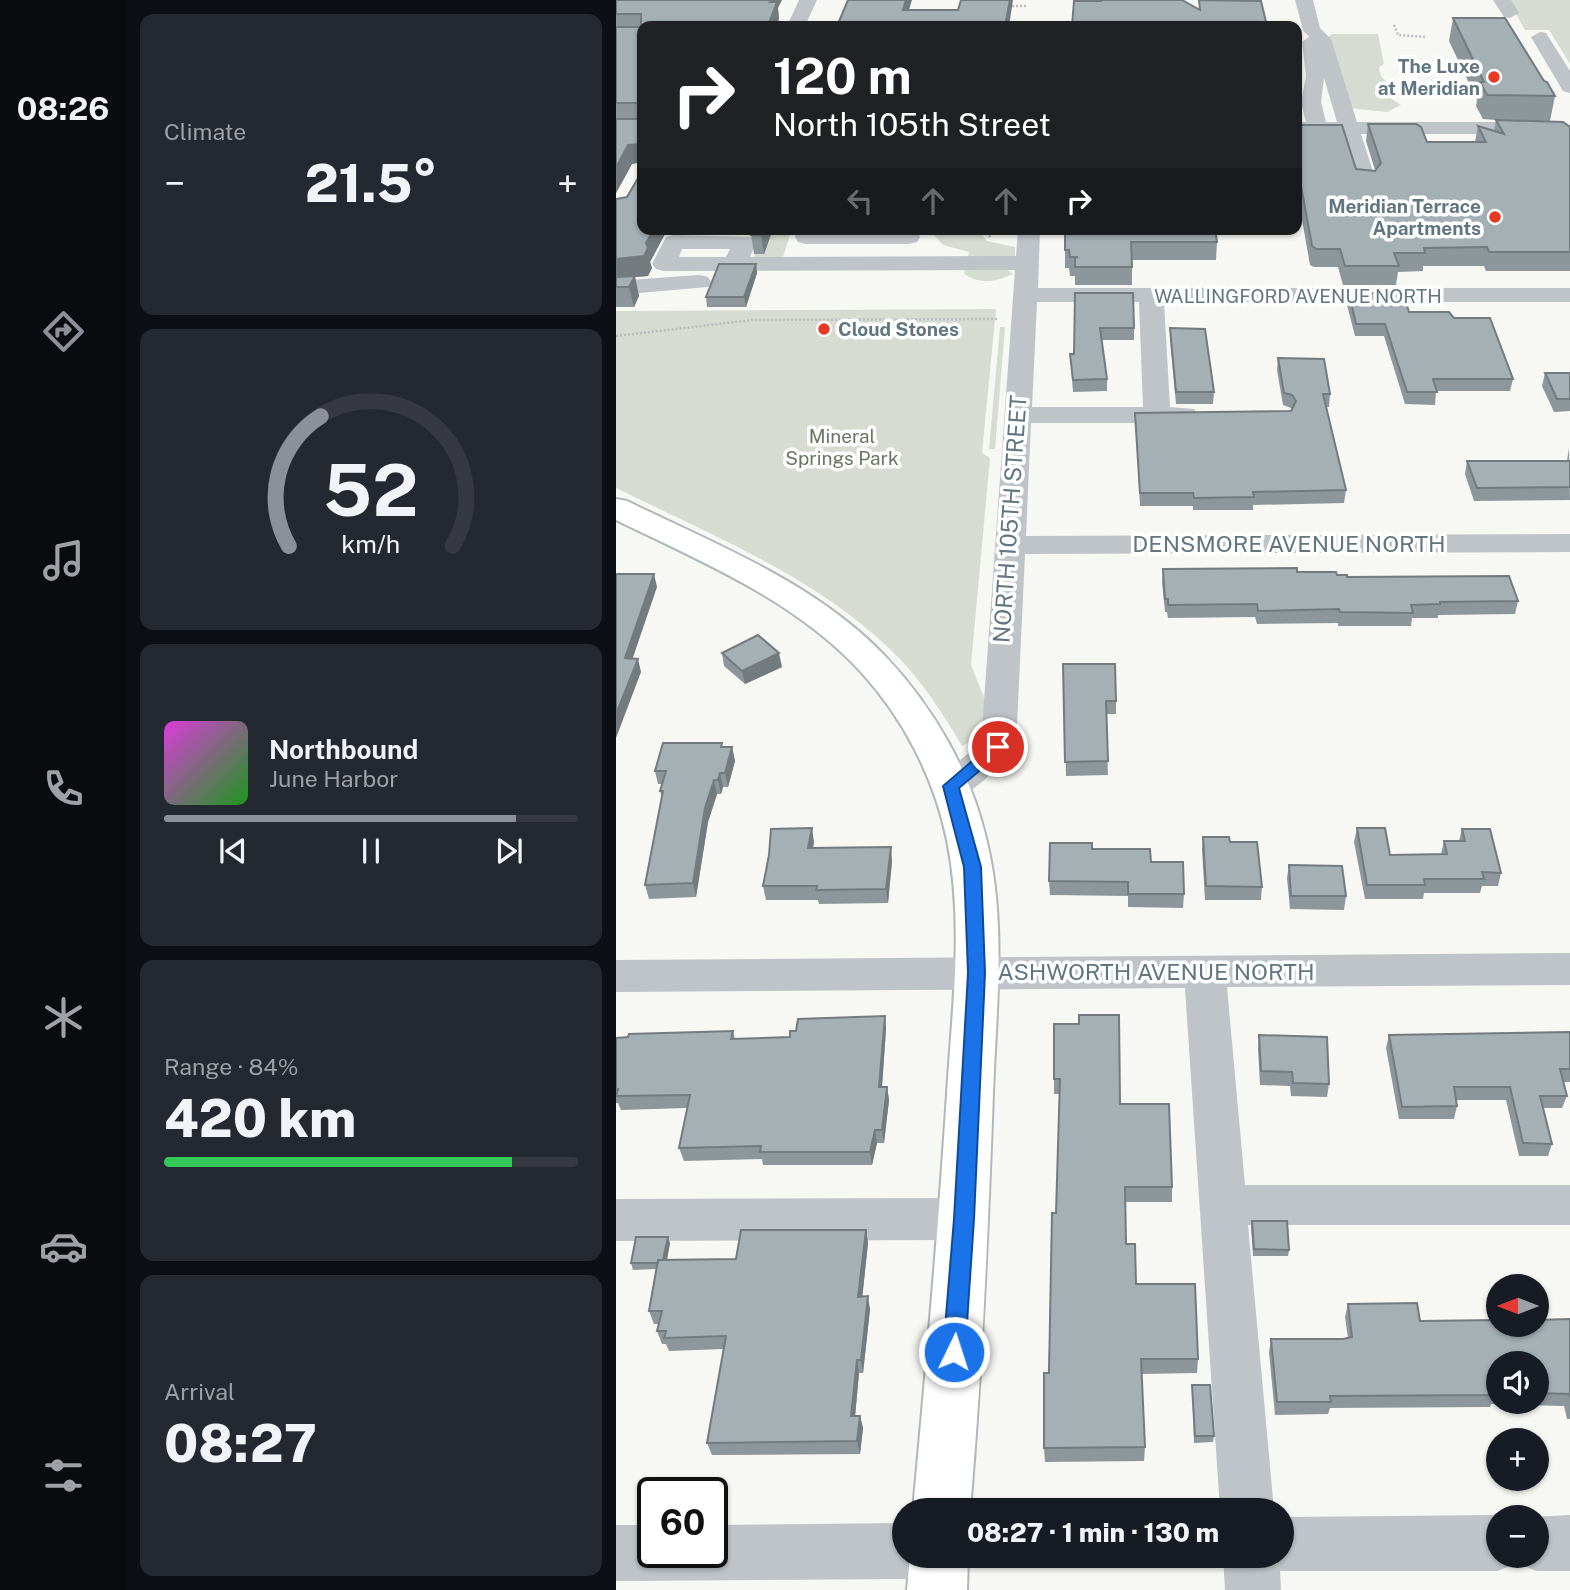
<!DOCTYPE html>
<meta charset="utf-8">
<style>
:root{--surface:#171b24;--page:#242831;--text:#f1f3f6;--muted:#9ea1a6;--line:#363941;--accent:#8c9099}
body{margin:0;font-family:"Public Sans",sans-serif;background:var(--page);color:var(--text);height:100vh;display:flex;flex-direction:column;font-size:26px;white-space:nowrap}
*{box-sizing:border-box;margin:0}
p{font-size:23px;color:var(--muted)}
.icon{flex:none;width:38px;height:38px;fill:none;stroke:currentColor;stroke-width:2;stroke-linecap:round;stroke-linejoin:round}
.map{position:relative;flex:1;overflow:hidden}
.sheet{display:flex;flex-direction:column;gap:14px;padding:14px;background:#0d0f14;width:490px}
.sheet>*{flex:none}
.hud{position:absolute;left:21px;top:21px;width:665px;height:214px;border-radius:14px;box-shadow:0 2px 5px #0004;background:#202124;color:#fff;overflow:hidden}
.needle{width:46px;rotate:270deg}
.buttons{position:absolute;left:870px;top:1274px;display:grid;gap:14px}
.buttons a{display:grid;place-items:center;width:63px;height:63px;border-radius:50%;background:var(--surface);box-shadow:0 2px 5px #0004;font-size:35px}
.speed{position:absolute;left:21px;top:1477px;display:flex;gap:14px;font-size:35px;font-weight:700;text-align:center}
.speed>*{display:grid;place-content:center;width:91px;height:91px;border-radius:50%;background:var(--surface);box-shadow:0 2px 5px #0004;line-height:1}
.speed .limit{border:4px solid #111;border-radius:10px;background:#fff;color:#111}
.pin{position:absolute;display:grid;place-items:center;width:60px;height:60px;color:#fff;margin:-30px;border:4px solid #fff;border-radius:50%;box-shadow:0 2px 7px #0007}
.me{position:absolute;width:77px;margin:-38px;rotate:4deg;stroke-linejoin:round;filter:drop-shadow(0 0 5px #0008)}
.turn{display:flex;align-items:center;gap:24px;height:147px;padding:0 21px;font-size:32px}
.turn .icon{width:91px;height:91px;stroke-width:2.5}
.turn b{display:block;font-size:49px;line-height:60px}
.lanes{display:flex;align-items:center;height:66px;padding:0 21px;background:#0003;justify-content:center;gap:35px;direction:ltr}
.lanes .off{opacity:.35}
.big{font-size:52px;font-weight:800;line-height:1.1}
.sheet .widget{flex:1;display:flex;flex-direction:column;justify-content:center;gap:10px;min-width:0;padding:0 24px;border-radius:14px;background:var(--page)}
.sheet .dial{align-items:center;gap:0}
.dial svg{height:182px;overflow:visible;fill:none;stroke:var(--line);stroke-width:7;stroke-linecap:round;text-anchor:middle}
.dial text{fill:var(--text);stroke:none}
.song{display:flex;align-items:center;gap:21px}
.cover{width:84px;height:84px;border-radius:10px;background:linear-gradient(135deg,hsl(300 70% 55%),hsl(120 70% 35%))}
.played{height:7px;border-radius:4px;background:linear-gradient(90deg,var(--accent) 85%,var(--line) 85%)}
.keys{display:flex;justify-content:space-around;direction:ltr}
.heat{display:flex;justify-content:space-between;align-items:center;font-size:38px;direction:ltr}
.charge{height:10px;border-radius:5px;background:linear-gradient(90deg,#34c759 84%,var(--line) 0)}
.trip{position:absolute;left:276px;top:1498px;width:402px;height:70px;border-radius:35px;background:var(--surface);box-shadow:0 2px 5px #0004;font-weight:800;line-height:70px;text-align:center}
main{display:flex;flex:1;min-height:0}
.tab-bar{display:flex;flex-direction:column;width:126px;justify-content:space-around;align-items:center;background:#090b0e;color:var(--muted)}
.tab-bar .icon{width:49px;height:49px}
.tab-bar .on{color:var(--accent)}
.tab-bar b{font-size:32px;color:var(--text)}
.map>svg:first-child{display:block}
.green{fill:#d7dcd3}
.lines{fill:none;stroke-linecap:round;stroke-linejoin:round}
.major-casing{stroke:#b1b8bb;stroke-width:4}
.path{stroke:#b8bdbf;stroke-width:2.5;stroke-dasharray:2 2;stroke-linecap:butt}
.minor{fill:#bec4c7;fill-rule:evenodd}
.major{fill:#fff;fill-rule:evenodd}
.wall{fill:#8d979b;fill-rule:evenodd}
.shaded-wall{fill:#737b7e}
.building{fill:#a4b0b4;stroke:#737b7e;stroke-width:2}
.route{fill:#1a73e8;stroke:#114b97;stroke-width:2}
.poi-dot{fill:#e83923;stroke:#fff;stroke-width:2.5}
.labels{text-anchor:middle;stroke-width:7;stroke-linejoin:round;paint-order:stroke}
.far-poi-label{font-size:19px;font-weight:bold;fill:#617680;stroke:#fff;text-anchor:end}
.far-street-label{font-size:19px;fill:#617680;stroke:#fff}
.far-park-label{font-size:19px;fill:#677860;stroke:#fff}
.street-label{font-size:23px;fill:#617680;stroke:#fff}
</style>
<main>
<nav class="tab-bar">
<b>08:26</b>
<svg class="icon on" aria-label="directions" viewBox="0 0 24 24"><path d="M12 3l9 9-9 9-9-9zM9 14v-3h6M13 9l2 2-2 2"/></svg>
<svg class="icon" aria-label="music" viewBox="0 0 24 24"><path d="M9 18V5l10-2v13"/><circle cx="6" cy="18" r="3"/><circle cx="16" cy="16" r="3"/></svg>
<svg class="icon" aria-label="phone" viewBox="0 0 24 24"><path d="M5 4h4l2 5-3 2q2 4 5 5l2-3 5 2v4C11 20 4 13 5 4z"/></svg>
<svg class="icon" aria-label="climate" viewBox="0 0 24 24"><path d="M12 3v18M4 7l16 10M4 17L20 7"/></svg>
<svg class="icon" aria-label="car" viewBox="0 0 24 24"><path d="M5 17H2v-5l4-1 3-4h7l3 4 3 1v5h-3M9 17h6M6 11h13"/><circle cx="7" cy="17" r="2"/><circle cx="17" cy="17" r="2"/></svg>
<svg class="icon" aria-label="filters" viewBox="0 0 24 24"><path d="M4 7h16M4 17h16"/><circle cx="9" cy="7" r="2"/><circle cx="15" cy="17" r="2"/></svg>
</nav>
<section class="sheet">
<div class="widget"><p>Climate</p>
<div class="heat"><a>−</a><b class="big">21.5°</b><a>+</a></div>
</div>
<div class="widget dial"><svg viewBox="0 0 100 80">
<path d="M14 69A42 42 0 1 1 86 69"/>
<path d="M14 69A42 42 0 0 1 28 12" stroke="#8c9099"/>
<text x="50" y="56" font-size="32" font-weight="700">52</text>
<text x="50" y="72" font-size="11">km/h</text>
</svg></div>
<div class="widget">
<div class="song"><i class="cover"></i><div><b>Northbound</b><p>June Harbor</p></div></div>
<div class="played"></div>
<div class="keys"><svg class="icon" aria-label="previous" viewBox="0 0 24 24"><path d="M18 5L8 12l10 7zM5 5v14"/></svg><svg class="icon" aria-label="pause" viewBox="0 0 24 24"><path d="M8 5v14M16 5v14"/></svg><svg class="icon" aria-label="next" viewBox="0 0 24 24"><path d="M6 5l10 7-10 7zM19 5v14"/></svg></div>
</div>
<div class="widget"><p>Range · 84%</p><b class="big">420 km</b><div class="charge"></div></div>
<div class="widget"><p>Arrival</p><b class="big">08:27</b></div>
</section>
<div class="map">
<svg width="954" height="1590" viewBox="0 0 954 1590">
<rect width="100%" height="100%" fill="#f7f7f4"/>
<g class="green">
<path d="M892,0H954V64L933,30H909Z"/>
<path d="M716,34H762L768,64L763,67C764,76 766,79 774,84L771,92L776,95L774,98L785,105L771,112L732,108L712,37Z"/>
<path d="M157,229H176L167,257H138L141,248H150L151,245H148Z"/>
<path d="M313,229H362L371,241L399,247V256L384,264L397,274C378,282 366,285 348,274L353,252L327,245Z"/>
<path d="M380,309L366,453L374,458L355,665L369,700L367,732L362,738L346,746C326,712 305,679 276,651C199,576 95,535 0,488V311Z"/>
<path d="M384,327H389L379,449H373Z"/>
</g>
<g class="lines">
<g class="major-casing">
<g id="major">
<path d="M0,499L11,501C101,545 200,583 270,657C318,708 354,771 370,838C391,921 380,1009 377,1093C372,1232 366,1372 354,1510H297C310,1371 322,1233 331,1094C336,1010 348,924 331,840C318,778 288,719 245,672C179,600 86,562 0,520Z"/>
<path d="M294,1556H352L351,1590H291Z"/>
</g>
</g>
<g class="path">
<path d="M392,6H412"/>
<path d="M778,25L782,35L809,37"/>
<path d="M363,229L376,238"/>
<path d="M0,336L137,320L381,319"/>
</g>
<g class="minor">
<path d="M183,0H201L189,26H171Z"/>
<path d="M679,0H697L704,28L715,39L741,122H915L954,125V137L915,134H745L760,181L757,186H741L725,134H681V122H690L685,102L690,76L686,42L693,37L687,30ZM708,78L721,122H710L705,102Z"/>
<path d="M877,0H895L903,13L894,18L888,17Z"/>
<path d="M924,32L930,33L954,71V93L947,91L915,37Z"/>
<path d="M182,229L293,230L301,232L304,237L301,242L293,244H190L182,242L179,237Z"/>
<path d="M402,229H424L422,288H954V302H548L554,407L578,409L582,415L578,421L568,423H415L410,536L954,534V552L409,554L400,747L395,755C374,773 352,804 322,796L317,787L322,778L365,743L399,270L48,271L40,269L36,264L50,237L58,235L136,237L140,242L134,257L400,256ZM66,249H114L110,257H63ZM421,302H523L527,407H416Z"/>
<path d="M83,275L92,277L95,282L92,287L0,295V281Z"/>
<path d="M954,953V985L611,987L629,1185H954V1225H632L658,1510H604L569,988L0,992V960Z"/>
<path d="M348,1198L365,1204L372,1219L365,1234L348,1240L0,1241V1199Z"/>
<path d="M882,1515L887,1517H882V1556H920V1517H915L954,1515V1571H920L901,1563L882,1571H664L665,1590H609L607,1556H667V1517Z"/>
<path d="M289,1523V1556H315L309,1571L289,1579L0,1581V1525H37V1552H96V1525Z"/>
</g>
<use href="#major" class="major"/>
</g>
<g class="wall">
<path d="M0,0L162,8L163,19L26,26V229H157L148,254H138L135,234H49L34,262L36,268L32,276L19,277L23,296L18,307H0V199L11,197L25,173V162L16,164L0,193Z"/>
<path d="M837,18L928,81L939,96L934,121L954,127V271H870L868,266H807V271L782,272L780,285H727L722,267H698L694,265L681,191V125L740,169L759,170L750,141L752,124L811,142H859L862,126L878,131L880,120L867,119L860,106L861,100L833,41Z"/>
<path d="M449,229L601,242L600,260H516V285H459V276H454L453,268H449Z"/>
<path d="M140,264L141,273L130,307H91L90,297Z"/>
<path d="M459,293L518,328V340H485L491,379V391L457,392L454,354H458Z"/>
<path d="M733,293L793,312L897,379L894,391H820L819,405L789,404L768,336H739L731,305Z"/>
<path d="M554,328L598,392L597,404H560L554,340Z"/>
<path d="M662,358L714,394L713,407H710L730,490L728,503L637,505V510H577V506H524L519,413L675,411L676,409L675,408L667,405L661,370Z"/>
<path d="M929,373H954V411L938,412L926,386Z"/>
<path d="M953,448L954,500L858,501L849,474L851,461H951Z"/>
<path d="M547,569L681,572L721,575L902,601L899,614L822,615V618H796L795,626H722V623L641,624L639,617L552,618L551,612H549L546,582Z"/>
<path d="M106,653L166,667L129,684L108,666Z"/>
<path d="M447,664L500,701V714H490L492,775L450,776Z"/>
<path d="M106,743V747H116L119,761L112,787H107L105,794H101L92,822L80,897L33,899L29,885L46,798L44,791L46,784H42L39,771Z"/>
<path d="M741,828L774,855L825,854L828,841H843L846,829L885,873L882,886H866L864,893H808L807,899H749L738,842Z"/>
<path d="M587,837L614,842L646,887L645,900H589L586,850Z"/>
<path d="M198,842L197,848L276,861L272,903L203,904L202,900H150L147,886Z"/>
<path d="M476,849L535,862L568,894L567,908L512,907V896L434,895L433,881Z"/>
<path d="M673,865L730,896L728,910L674,909L671,878Z"/>
<path d="M269,1016L270,1029L266,1087H271L273,1100L268,1143H261L256,1165H147L146,1159L68,1161L63,1148L71,1108L5,1110L2,1103H0V1038L117,1031L119,1039L174,1037L180,1031Z"/>
<path d="M438,1024L504,1104L556,1187V1202H509L510,1244L520,1284L582,1359L581,1373L525,1374L529,1447L528,1461L429,1462L428,1448L440,1213L444,1094H438Z"/>
<path d="M954,1032V1082H947L951,1096L946,1108H927L936,1144L932,1156H903L890,1100H840L841,1106L838,1119H783L770,1048L773,1035Z"/>
<path d="M643,1035L713,1084L711,1097L675,1096L674,1086L644,1085L642,1049Z"/>
<path d="M636,1221L673,1250L672,1256H637L635,1228Z"/>
<path d="M250,1230L252,1243L246,1297L254,1309L247,1373H243L239,1416H244L247,1428L244,1454L96,1455L91,1443L108,1349L53,1351L50,1344H46L41,1331L43,1324H38L33,1311L40,1269L17,1270L15,1263L54,1243L51,1260L120,1259Z"/>
<path d="M732,1304L804,1321L954,1319V1419H951L948,1406L875,1404L874,1407L714,1408L712,1414L659,1415L653,1352L655,1339H727L732,1338L729,1317ZM882,1363H920V1402H882Z"/>
<path d="M576,1385L598,1436L597,1442L578,1443Z"/>
</g>
<g class="shaded-wall">
<path d="M156,0H166L162,8L163,19L161,26H152L154,2Z"/>
<path d="M290,0H296L288,26L287,10Z"/>
<path d="M394,0H397L393,26H389Z"/>
<path d="M24,144L26,162L16,164L0,193V168L12,145Z"/>
<path d="M38,229H48L49,234L34,262L36,268L32,276L19,277L23,296L18,307L13,287L0,279V259L30,243Z"/>
<path d="M147,229H157L148,254L145,235Z"/>
<path d="M140,264L141,273L130,307L128,297Z"/>
<path d="M38,574L41,587L12,672L9,658Z"/>
<path d="M163,653L166,667L129,684L126,671Z"/>
<path d="M22,659L25,672L0,738V714Z"/>
<path d="M116,747L119,761L112,787L109,773Z"/>
<path d="M104,773L107,787L105,794L102,780Z"/>
<path d="M98,780L101,794L92,822L80,897L77,883L89,808Z"/>
<path d="M196,828L198,842L194,861L192,848Z"/>
<path d="M275,847L276,861L272,903L270,889Z"/>
<path d="M269,1016L270,1029L265,1100L263,1087Z"/>
<path d="M271,1087L273,1100L268,1143L266,1130Z"/>
<path d="M259,1130L261,1143L256,1165L254,1152Z"/>
<path d="M250,1230L252,1243L245,1310L242,1297Z"/>
<path d="M52,1237L54,1243L49,1269L46,1262Z"/>
<path d="M252,1296L254,1309L247,1373L245,1360Z"/>
<path d="M241,1360L243,1373L238,1428L235,1416Z"/>
<path d="M244,1416L247,1428L244,1454L241,1441Z"/>
</g>
<g class="building">
<path d="M0,0H156L154,2H161L152,26H26V229H38L30,243L32,248L28,256L0,259V199L11,197L25,173L24,144L12,145L0,168V119H24L25,103H0V27H25V14H0Z"/>
<path d="M232,0H290L287,10H342L345,0H394L389,26H221Z"/>
<path d="M485,0H566L584,10L583,0L645,1L651,26H456L458,1H485Z"/>
<path d="M837,18H889L928,81L931,82L939,96L871,95L864,82H868Z"/>
<path d="M880,120L947,122L954,127V252H873L871,247L808,248L809,253H778L783,266H729L724,249H700L696,246L681,164V125H726L740,169L759,171L765,163L752,124H800L805,127L811,142H870L862,126L888,134Z"/>
<path d="M137,229H147L145,235H135Z"/>
<path d="M449,229H599L601,242H515L516,267H459V258L462,257H454L453,250H449Z"/>
<path d="M103,264H140L128,297H90Z"/>
<path d="M19,276L13,287H0V277Z"/>
<path d="M459,293H517L518,328H484L491,379L457,380L454,354H458Z"/>
<path d="M733,293H787L793,312H833L838,318H874L897,379H817L821,392H791L769,324H740Z"/>
<path d="M554,328L589,329L598,392H560Z"/>
<path d="M662,358L708,359L714,394H707L730,490L637,492L638,497L578,498L577,493H524L519,413L675,411L680,401L676,395L668,393Z"/>
<path d="M929,373H954V399H941Z"/>
<path d="M851,461H954V487L861,488Z"/>
<path d="M681,568V572H720L721,575H731V577L893,576L902,601L824,602V604L795,605L797,613L724,612L723,609L642,611L641,604L552,605V599H549L547,569Z"/>
<path d="M0,574H38L9,658L22,659L0,714Z"/>
<path d="M142,635L163,653L126,671L106,653Z"/>
<path d="M447,664H499L500,701H490L492,761L449,762Z"/>
<path d="M47,743H106L105,747H116L109,773H104L102,780H98L89,808L77,883L29,885L47,791H44L50,771H39Z"/>
<path d="M196,828L192,848L275,847L270,889L200,890L201,886H147L153,855L155,829Z"/>
<path d="M741,828H769L774,855L831,854L828,841H849L846,829H874L885,873L866,872L868,879H808L809,885H751Z"/>
<path d="M587,837H613L614,842H641L646,887L590,886Z"/>
<path d="M434,843H476V849H534L535,862H567L568,894H512V882L433,881Z"/>
<path d="M673,865L726,866L730,896H675Z"/>
<path d="M463,1015H503L504,1104H553L556,1187H509L510,1244H519L520,1284H579L582,1359H525L529,1447L428,1448V1373H433L436,1213H440L444,1079H438V1024H463Z"/>
<path d="M269,1016L263,1087H271L266,1130H259L254,1152H144L145,1146L63,1148L74,1095L0,1096L2,1089H0V1038L12,1037L13,1034L117,1031L115,1039L174,1037V1031H180L182,1019Z"/>
<path d="M954,1032V1069H944L951,1096H924L936,1144L907,1143L894,1087H838L841,1106L786,1107L773,1035Z"/>
<path d="M643,1035L711,1037L713,1084L677,1083L676,1072L645,1071Z"/>
<path d="M636,1221H671L673,1250L638,1249Z"/>
<path d="M125,1230H250L242,1297L252,1296L245,1360H241L235,1416H244L241,1441L91,1443L110,1336L48,1338L50,1331H41L46,1311H33L42,1260L120,1259Z"/>
<path d="M20,1237H52L47,1260H42V1263H15Z"/>
<path d="M801,1303L804,1321L882,1320V1325H920V1320L954,1319V1397L953,1394L920,1393V1363H882V1392H878V1395L714,1396L715,1402H661L655,1339H727L736,1337L732,1304Z"/>
<path d="M576,1385H594L598,1436H579Z"/>
</g>
<path class="route" d="M382,742L389,747L387,751L343,788L365,867L369,973L358,1219L349,1352L346,1359L338,1362L330,1359L327,1352L338,1219L352,973L348,867L327,786L376,744Z"/>
<g class="poi-dot">
<circle cx="878" cy="77" r="7"/>
<circle cx="879" cy="217" r="7"/>
<circle cx="208" cy="329" r="7"/>
</g>
<g class="labels">
<g class="far-poi-label">
<text x="864" y="73">The Luxe<tspan x="864" dy="22">at Meridian</tspan></text>
<text x="865" y="213">Meridian Terrace<tspan x="865" dy="22">Apartments</tspan></text>
<text x="222" y="336" text-anchor="start">Cloud Stones</text>
</g>
<g class="far-street-label">
<text x="682" y="303">WALLINGFORD AVENUE NORTH</text>
</g>
<g class="far-park-label">
<text x="226" y="443">Mineral<tspan x="226" dy="22">Springs Park</tspan></text>
</g>
<g class="street-label">
<text transform="translate(394 519) rotate(-86)" y="8">NORTH 105TH STREET</text>
<text x="673" y="552">DENSMORE AVENUE NORTH</text>
<text x="540" y="980">ASHWORTH AVENUE NORTH</text>
</g>
</g>
</svg>
<div class="buttons">
<a><svg class="needle" viewBox="-14 -14 28 28"><path d="M0-13l5 13h-10z" fill="#e53935"/><path d="M0 13l5-13h-10z" fill="#9ea1a6"/></svg></a>
<a><svg class="icon" aria-label="sound" viewBox="0 0 24 24"><path d="M4 9h4l5-4v14l-5-4H4zM17 9q2 3 0 6"/></svg></a>
<a>+</a>
<a>−</a>
</div>
<div class="speed"><div class="limit">60</div></div>
<div class="pin" style="left:382px;top:747px;background:#d93025"><svg class="icon" aria-label="arrive" viewBox="0 0 24 24"><path d="M6 21V4h12l-3 4 3 4H6"/></svg></div>
<svg class="me" style="left:338px;top:1352px" viewBox="-20 -20 40 40"><circle r="17" fill="#1a73e8" stroke="#fff" stroke-width="3"/><path d="M0-11L8 9 0 5-8 9z" fill="#fff"/></svg>
<div class="trip">08:27 · 1 min · 130 m</div>
<div class="hud">
<div class="turn"><svg class="icon" aria-label="right" viewBox="0 0 24 24"><path d="M7 20v-9h11M14 6l5 5-5 5"/></svg><div><b>120 m</b>North 105th Street</div></div>
<div class="lanes"><svg class="icon off" aria-label="left" viewBox="0 0 24 24"><path d="M17 20v-9H6M10 6l-5 5 5 5"/></svg><svg class="icon off" aria-label="ahead" viewBox="0 0 24 24"><path d="M12 20V5M6 11l6-6 6 6"/></svg><svg class="icon off" aria-label="ahead" viewBox="0 0 24 24"><path d="M12 20V5M6 11l6-6 6 6"/></svg><svg class="icon" aria-label="right" viewBox="0 0 24 24"><path d="M7 20v-9h11M14 6l5 5-5 5"/></svg></div>
</div>
</div>
</main>
